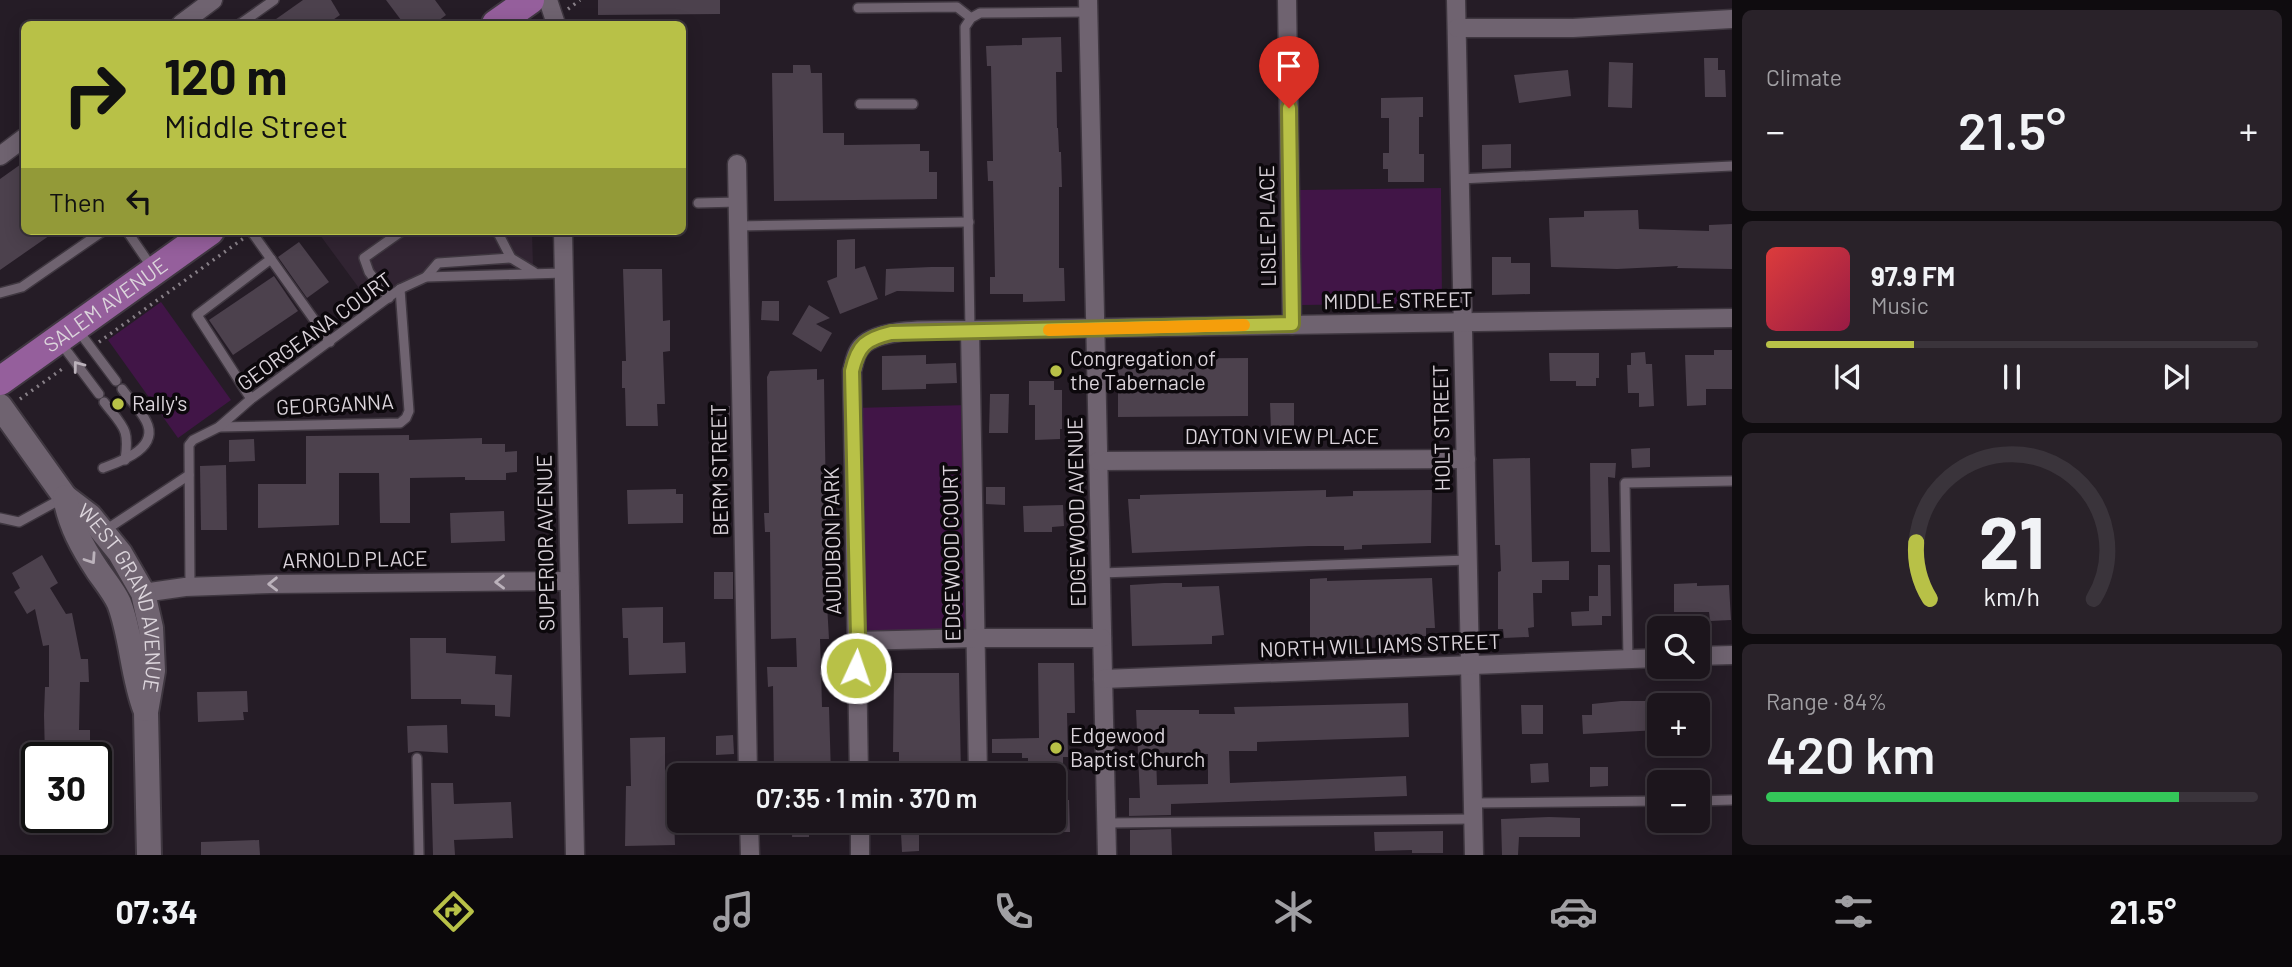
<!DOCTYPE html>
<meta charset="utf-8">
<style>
:root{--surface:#1c151c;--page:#292229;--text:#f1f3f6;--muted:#a09fa3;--line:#3a343b;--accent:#b8c147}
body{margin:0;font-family:Barlow,sans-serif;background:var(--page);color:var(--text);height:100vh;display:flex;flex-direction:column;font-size:26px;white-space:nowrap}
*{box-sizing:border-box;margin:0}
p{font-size:23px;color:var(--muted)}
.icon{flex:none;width:38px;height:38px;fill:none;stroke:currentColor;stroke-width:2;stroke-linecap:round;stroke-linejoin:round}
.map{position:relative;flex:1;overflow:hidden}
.side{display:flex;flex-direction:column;gap:10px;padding:10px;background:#0f0c0f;width:560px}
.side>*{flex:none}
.guide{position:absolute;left:21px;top:21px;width:665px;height:214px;border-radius:10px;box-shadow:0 4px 18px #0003,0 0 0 2px var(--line);background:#b8c147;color:#111;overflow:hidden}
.fabs{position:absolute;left:1647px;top:616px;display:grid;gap:14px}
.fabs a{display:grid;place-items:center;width:63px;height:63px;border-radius:10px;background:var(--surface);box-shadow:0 4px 18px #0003,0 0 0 2px var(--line);font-size:35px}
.speed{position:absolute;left:21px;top:742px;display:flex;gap:14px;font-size:35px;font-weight:700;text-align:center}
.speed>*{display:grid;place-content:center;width:91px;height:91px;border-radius:50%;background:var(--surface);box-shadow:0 4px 18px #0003,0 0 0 2px var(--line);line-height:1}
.speed .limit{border:4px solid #111;border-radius:10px;background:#fff;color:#111}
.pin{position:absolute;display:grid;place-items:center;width:60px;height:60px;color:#fff;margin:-72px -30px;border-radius:50% 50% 50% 0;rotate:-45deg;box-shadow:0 0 7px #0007}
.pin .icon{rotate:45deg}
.me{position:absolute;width:77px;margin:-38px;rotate:3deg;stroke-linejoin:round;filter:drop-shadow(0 0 5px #0008)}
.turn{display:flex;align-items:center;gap:24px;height:147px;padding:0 28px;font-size:32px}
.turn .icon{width:91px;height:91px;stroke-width:2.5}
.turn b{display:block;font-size:49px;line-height:60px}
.then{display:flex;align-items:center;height:66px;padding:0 28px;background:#0003;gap:14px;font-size:26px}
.big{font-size:52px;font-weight:600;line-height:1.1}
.side .tile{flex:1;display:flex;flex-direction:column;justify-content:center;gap:10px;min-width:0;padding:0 24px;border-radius:10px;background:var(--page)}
.side .dial{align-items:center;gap:0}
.dial svg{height:182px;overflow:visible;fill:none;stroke:var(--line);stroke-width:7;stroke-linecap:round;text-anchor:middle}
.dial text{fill:var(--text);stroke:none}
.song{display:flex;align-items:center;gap:21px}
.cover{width:84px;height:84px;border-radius:10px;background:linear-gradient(135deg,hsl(0 70% 55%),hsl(340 70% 35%))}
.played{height:7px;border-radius:4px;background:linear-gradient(90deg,var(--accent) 30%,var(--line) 30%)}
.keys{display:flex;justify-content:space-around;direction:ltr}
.heat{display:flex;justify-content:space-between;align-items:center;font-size:38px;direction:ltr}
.charge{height:10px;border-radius:5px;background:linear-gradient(90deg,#34c759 84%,var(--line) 0)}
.trip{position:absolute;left:667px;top:763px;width:399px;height:70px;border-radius:10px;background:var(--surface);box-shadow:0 4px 18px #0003,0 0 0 2px var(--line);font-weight:600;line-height:70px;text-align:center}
.menu{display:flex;height:112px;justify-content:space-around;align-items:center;background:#0b080b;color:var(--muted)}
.menu .icon{width:49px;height:49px}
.menu .current{color:var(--accent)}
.menu b{font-size:32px;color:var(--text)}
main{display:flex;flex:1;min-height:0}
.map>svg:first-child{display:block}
.built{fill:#312432}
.green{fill:#411547}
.building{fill:#4c414d;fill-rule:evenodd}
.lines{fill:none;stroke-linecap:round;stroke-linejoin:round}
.lane-casing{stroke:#3f3740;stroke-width:12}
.street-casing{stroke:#3f3740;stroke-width:21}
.secondary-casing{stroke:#3f3740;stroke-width:28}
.primary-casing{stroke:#3f3740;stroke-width:32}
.path{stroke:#888088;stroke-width:3.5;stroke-dasharray:2 5;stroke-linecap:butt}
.lane{stroke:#6f6370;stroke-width:9}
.street{stroke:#6f6370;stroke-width:18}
.secondary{stroke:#6f6370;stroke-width:24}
.primary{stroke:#955f9c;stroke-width:28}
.oneway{stroke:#bbb2bb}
.route-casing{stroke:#787d2e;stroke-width:18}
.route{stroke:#b8c147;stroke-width:12}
.slow{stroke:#f59e0b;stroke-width:12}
.poi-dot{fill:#b8c147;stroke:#0c080c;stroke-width:2.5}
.labels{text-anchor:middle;stroke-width:7;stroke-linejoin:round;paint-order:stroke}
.street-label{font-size:21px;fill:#dbd4db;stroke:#0c080c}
.poi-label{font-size:21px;fill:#dbd4db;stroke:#0c080c;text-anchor:start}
</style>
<main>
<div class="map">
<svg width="1732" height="855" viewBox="0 0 1732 855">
<rect width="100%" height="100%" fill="#251c26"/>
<path class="built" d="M317,231H532L533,266L455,264L367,299Z"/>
<g class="green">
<path d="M1441,188L1442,303L1302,305L1300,190Z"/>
<path d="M161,302L231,400L178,438L108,340Z"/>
<path d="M969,405L973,634L858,637L854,408Z"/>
</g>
<g class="building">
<path d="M303,0H331L340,15L327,24H269Z"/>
<path d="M386,0H435L446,15L434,24H404Z"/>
<path d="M598,0H720V14L598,15Z"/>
<path d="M1061,37L1062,72H1056L1057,128H1058L1059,152H1061L1062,187H1059V268H1064L1065,301L1023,302V294H990V277H995L993,181H988L987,161H993L991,66H987L986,46L1022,45V38Z"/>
<path d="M1704,58H1718V70H1725L1726,97H1705Z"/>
<path d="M1609,62L1633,63L1632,108L1608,107Z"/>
<path d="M793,65H810L811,73H822L823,133H844V145L920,144V151H929V172H937V199L774,201L772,73H793Z"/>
<path d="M1568,70L1571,96L1519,103L1514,75Z"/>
<path d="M1423,97V117H1419V154H1424V182H1388V169H1383V153H1389V118H1381V98Z"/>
<path d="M1511,144V168L1482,169V145Z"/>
<path d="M24,162V231H56L0,270V179Z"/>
<path d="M1638,210L1639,229L1709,231V225L1732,224V269L1677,268L1678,266L1617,269L1551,267L1549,218L1584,217V211Z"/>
<path d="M855,239V269L865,266L878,299L840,314L827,281L837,277V240Z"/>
<path d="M299,242L329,282L307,298L278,257Z"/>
<path d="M1492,257H1511V263H1530V294L1492,295Z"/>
<path d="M931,267H954V292L897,291L885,296L886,269Z"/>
<path d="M623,269H662L663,321L670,320V351L663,352L665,404H657L658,426H626L625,388H622V361H626Z"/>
<path d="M274,276L298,311L233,355L209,320Z"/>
<path d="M762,301H779V321L761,320Z"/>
<path d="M809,305L830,318L816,324L832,333L821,352L792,334Z"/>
<path d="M1714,350H1732V389H1706V405L1687,406L1685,355H1714Z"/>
<path d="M1645,352L1646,364H1652L1654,406L1639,407V393H1628L1627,365H1631V353Z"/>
<path d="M1549,353H1599V378H1596V386H1576V381H1550Z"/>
<path d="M926,355V364L956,363L957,383L926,384V389L882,390V356Z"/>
<path d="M1248,358V416L1118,417V359Z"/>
<path d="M817,369V380L824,379L827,569H825L829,639H820L821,668L822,707H829L831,775H774L773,686L768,687L767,667H797L796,638L771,639L770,532H765L764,513H769L767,377L770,371Z"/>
<path d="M1029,381H1054V390H1062V429H1060V439L1035,440V405H1029Z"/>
<path d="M990,394H1009L1008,433H989Z"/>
<path d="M1270,403H1294V430H1271Z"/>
<path d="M717,406H730V425H718Z"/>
<path d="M409,435V440L482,438V444H505V452L517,451V472L506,473V480H465V477L410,478V523H380L379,473H339V525L258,528V484H306V436Z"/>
<path d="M254,439L255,461L229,462V440Z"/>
<path d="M1650,448V467L1632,468L1631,449Z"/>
<path d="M1530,458L1532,562L1569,561V580H1542V593H1533L1534,627L1528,628L1529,637L1504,638L1503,629H1498V572L1501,571L1500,545H1495L1493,459Z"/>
<path d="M1590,463H1616L1615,478L1608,477L1610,552H1591Z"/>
<path d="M226,465L227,530H201L200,466Z"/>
<path d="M986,487H1005V505L986,504Z"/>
<path d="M676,489V494H683V523L628,524L627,490Z"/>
<path d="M1326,490V497L1353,496V491L1432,490L1431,543L1362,545V549L1344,550V546H1309L1132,553L1128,499H1140V495Z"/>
<path d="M1063,505L1064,526L1052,527V532H1024L1023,506Z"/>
<path d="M504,511L505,541L451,543L450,513Z"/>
<path d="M42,555L58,583L50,588L66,614L72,613L81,659H88L89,682H80L79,730H90V751H83V758H45L44,715L45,687H49V645L43,646L35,609L27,614L14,592L20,588L12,573Z"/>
<path d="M1598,565H1610L1611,616H1602V625L1572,626L1571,612L1589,611V596H1598Z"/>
<rect x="714" y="572" width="19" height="27"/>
<path d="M1327,578V581L1432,578L1435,628H1426V636L1310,639V579Z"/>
<path d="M1164,583H1182V587L1219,586L1224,635L1212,636V644L1132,646L1130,585Z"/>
<path d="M1697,583V586L1729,585L1731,620L1710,621L1709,612H1674V584Z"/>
<path d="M663,607V643L685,642L686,673L629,675L628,638H623L622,608Z"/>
<path d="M410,638H446V653L496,656L495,674L512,675L510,717L495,716V705L461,704V699H411Z"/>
<path d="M1038,663H1074L1075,713H1067L1068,757H1063V775H1028V758H1022V753H992V739L1039,738Z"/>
<path d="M894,673H959L961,775H943L942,762L899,763V752H893Z"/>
<path d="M247,691L248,712H243L244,720L198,722L197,692Z"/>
<path d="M1621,701H1659V730L1583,734L1582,715H1592V704Z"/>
<path d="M1408,703L1409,737L1257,742V751H1229L1230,783L1406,776L1407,796L1171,804V815L1129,816V798H1140L1136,710H1199V714H1235L1234,707ZM1208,754V784L1157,785L1156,755Z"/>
<path d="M1521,705H1543V734H1522Z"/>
<path d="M447,725L448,753L416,751L408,753L407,726Z"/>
<path d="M733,735L734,754L716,755V736Z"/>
<path d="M665,737V786H670L671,818H674L675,845L625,846L626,786H631L630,738Z"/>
<path d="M1548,763L1549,782L1531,783L1530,764Z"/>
<path d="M1590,767H1608V786L1590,787Z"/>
<path d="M431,783H453L454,804L511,802L513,838L454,840L455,855H433Z"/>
<path d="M1054,800H1069L1070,832H1054Z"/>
<path d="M1549,817L1580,818V837H1519L1518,855H1502L1501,819Z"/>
<path d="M793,821L809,822V837H792Z"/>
<path d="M1171,829L1172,855H1130V830Z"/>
<path d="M1443,831V853H1412V850L1375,851L1374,832Z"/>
<path d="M919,832V851L902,852L901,833Z"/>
<path d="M259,840L260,855H201V842Z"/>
</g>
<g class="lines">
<g class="lane-casing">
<g id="lane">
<path d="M858,8L957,7L971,18"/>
<path d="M240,24L274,0"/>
<path d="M860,104H913"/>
<path d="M1460,179L1732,166"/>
<path d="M698,203L738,202"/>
<path d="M738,226L969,222"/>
<path d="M127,231L153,269"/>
<path d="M251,231L330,342"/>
<path d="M497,231L511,258L534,272"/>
<path d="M426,277L438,263L511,258"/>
<path d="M0,293L22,287L103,231"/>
<path d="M389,298L369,272L364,258L402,231"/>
<path d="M77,329L116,381"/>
<path d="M970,330L965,27L971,18L980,13L1088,12"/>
<path d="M60,342L99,394"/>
<path d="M251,399L197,315L271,259"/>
<path d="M104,402C123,427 130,428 125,460"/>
<path d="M219,427L400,423L406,418L409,411L400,289"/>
<path d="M103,468C122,461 160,448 146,421C140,409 129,399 122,389"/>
<path d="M0,518L19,522L63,498"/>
<path d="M104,531L189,475"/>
<path d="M1101,573L1468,560"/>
<path d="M190,586L189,445L193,440L219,427L251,399L400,289L426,277L564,273"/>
<path d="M1628,659L1625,483L1732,481"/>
<path d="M417,758L419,855"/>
<path d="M1698,801L1732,800"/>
<path d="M1473,803L1659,801"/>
<path d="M1106,823L1473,819"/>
</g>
</g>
<g class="street-casing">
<g id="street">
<path d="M548,0L556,24"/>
<path d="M1088,0L1107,855"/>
<path d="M1287,0L1292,325"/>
<path d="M1456,0L1474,855"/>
<path d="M181,24L213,0"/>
<path d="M1457,28H1573L1732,19"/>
<path d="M0,156L24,138"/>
<path d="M737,164L748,775"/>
<path d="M563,231L575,855"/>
<path d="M970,330L978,775"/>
<path d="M1098,461L1466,459"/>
<path d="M143,593L185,587L270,584L569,581"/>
<path d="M856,641L976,638H1102"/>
<path d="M1698,656L1732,655"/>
<path d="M1103,679L1659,658"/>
<path d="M859,775L852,371C854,364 855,356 859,350C874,325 943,331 970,330L1732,318"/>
<path d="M749,821L750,855"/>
<path d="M860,855V821"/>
</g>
</g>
<g class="secondary-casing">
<g id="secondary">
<path id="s1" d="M0,406L65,497L90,516L120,553L143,593L151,628L153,671L146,712L149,855"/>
<path d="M65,497C70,525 82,547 98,571C105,581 114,592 119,603C132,637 132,675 145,709"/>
</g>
</g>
<g class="primary-casing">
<g id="primary">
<path d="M496,24L530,0"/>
<path id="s2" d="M0,381L210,231"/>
</g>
</g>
<g class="path">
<path d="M568,9L580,0"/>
<path d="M99,342L244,238"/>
<path d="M20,399L65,367"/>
</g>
<use href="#lane" class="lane"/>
<use href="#street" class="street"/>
<use href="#secondary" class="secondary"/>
<use href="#primary" class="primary"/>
</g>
<defs><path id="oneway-chevron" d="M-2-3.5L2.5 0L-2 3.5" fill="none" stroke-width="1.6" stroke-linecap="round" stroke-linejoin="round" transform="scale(1.75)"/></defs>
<g class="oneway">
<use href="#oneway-chevron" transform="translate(78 366) rotate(-127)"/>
<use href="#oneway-chevron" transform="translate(91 559) rotate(56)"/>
<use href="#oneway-chevron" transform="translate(500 582) rotate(179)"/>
<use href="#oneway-chevron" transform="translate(273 584) rotate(179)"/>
</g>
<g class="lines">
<g class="route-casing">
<path id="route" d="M856,668V641L858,637L852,371C858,345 866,339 891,333L1292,324L1289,108"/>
</g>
<use href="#route" class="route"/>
<path class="slow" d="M1049,330L1244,325"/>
</g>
<g class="poi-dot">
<circle cx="1056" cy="371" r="7"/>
<circle cx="118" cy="404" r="7"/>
<circle cx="1056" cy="748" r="7"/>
</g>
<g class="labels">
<g class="street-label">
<text transform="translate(1268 226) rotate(-91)" y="7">LISLE PLACE</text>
<text transform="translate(1398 301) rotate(-1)" y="7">MIDDLE STREET</text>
<text dy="7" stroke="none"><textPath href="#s2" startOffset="130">SALEM AVENUE</textPath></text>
<text transform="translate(315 332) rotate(-36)" y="7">GEORGEANA COURT</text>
<text transform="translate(335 405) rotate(-3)" y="7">GEORGANNA</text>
<text transform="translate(1442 428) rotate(-91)" y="7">HOLT STREET</text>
<text x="1282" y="444">DAYTON VIEW PLACE</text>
<text transform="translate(720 470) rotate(-91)" y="7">BERM STREET</text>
<text transform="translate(1077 512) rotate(-91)" y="7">EDGEWOOD AVENUE</text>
<text transform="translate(833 541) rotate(-91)" y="7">AUDUBON PARK</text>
<text transform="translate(546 543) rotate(-91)" y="7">SUPERIOR AVENUE</text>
<text transform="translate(952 553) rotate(-91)" y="7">EDGEWOOD COURT</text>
<text transform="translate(355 560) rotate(-1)" y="7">ARNOLD PLACE</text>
<text dy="7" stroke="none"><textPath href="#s1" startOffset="234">WEST GRAND AVENUE</textPath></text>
<text transform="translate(1380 646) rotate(-2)" y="7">NORTH WILLIAMS STREET</text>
</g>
<g class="poi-label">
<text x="1070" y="366">Congregation of<tspan x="1070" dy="24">the Tabernacle</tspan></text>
<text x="132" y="411">Rally's</text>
<text x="1070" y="743">Edgewood<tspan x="1070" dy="24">Baptist Church</tspan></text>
</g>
</g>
</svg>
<div class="fabs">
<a><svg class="icon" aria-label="search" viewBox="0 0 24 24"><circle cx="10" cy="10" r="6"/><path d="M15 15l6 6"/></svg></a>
<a>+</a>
<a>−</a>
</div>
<div class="speed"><div class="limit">30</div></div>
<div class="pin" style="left:1289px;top:108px;background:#d93025"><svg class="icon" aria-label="arrive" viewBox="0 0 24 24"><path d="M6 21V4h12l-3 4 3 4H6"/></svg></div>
<svg class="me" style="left:856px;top:668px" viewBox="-20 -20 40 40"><circle r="17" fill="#b8c147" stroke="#fff" stroke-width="3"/><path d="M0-11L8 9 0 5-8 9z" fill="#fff"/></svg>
<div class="trip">07:35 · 1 min · 370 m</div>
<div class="guide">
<div class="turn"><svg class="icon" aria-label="right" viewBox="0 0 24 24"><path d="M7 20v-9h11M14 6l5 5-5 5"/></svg><div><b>120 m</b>Middle Street</div></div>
<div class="then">Then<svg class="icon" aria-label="left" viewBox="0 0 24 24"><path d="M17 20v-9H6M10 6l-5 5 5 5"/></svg></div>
</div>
</div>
<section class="side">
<div class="tile"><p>Climate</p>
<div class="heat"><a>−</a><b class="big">21.5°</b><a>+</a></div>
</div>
<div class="tile">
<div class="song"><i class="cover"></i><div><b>97.9 FM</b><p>Music</p></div></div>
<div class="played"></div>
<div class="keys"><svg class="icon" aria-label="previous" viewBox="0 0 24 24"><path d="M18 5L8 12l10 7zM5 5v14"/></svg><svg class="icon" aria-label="pause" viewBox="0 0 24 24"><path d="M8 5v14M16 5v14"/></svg><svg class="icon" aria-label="next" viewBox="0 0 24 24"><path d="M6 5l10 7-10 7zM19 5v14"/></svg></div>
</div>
<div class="tile dial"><svg viewBox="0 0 100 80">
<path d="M14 69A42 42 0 1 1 86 69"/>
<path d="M14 69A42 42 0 0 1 8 44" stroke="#b8c147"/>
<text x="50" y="56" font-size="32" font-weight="700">21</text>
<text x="50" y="72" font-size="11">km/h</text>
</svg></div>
<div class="tile"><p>Range · 84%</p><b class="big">420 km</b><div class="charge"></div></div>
</section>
</main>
<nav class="menu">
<b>07:34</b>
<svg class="icon current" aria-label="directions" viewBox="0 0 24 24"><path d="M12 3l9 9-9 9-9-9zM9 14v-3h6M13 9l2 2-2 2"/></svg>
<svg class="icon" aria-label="music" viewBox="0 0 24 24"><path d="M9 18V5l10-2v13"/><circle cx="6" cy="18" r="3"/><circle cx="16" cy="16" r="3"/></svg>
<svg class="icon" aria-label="phone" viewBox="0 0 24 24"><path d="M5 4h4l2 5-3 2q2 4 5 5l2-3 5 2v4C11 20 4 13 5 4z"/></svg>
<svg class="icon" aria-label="climate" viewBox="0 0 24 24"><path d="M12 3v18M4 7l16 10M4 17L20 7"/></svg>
<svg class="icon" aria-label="car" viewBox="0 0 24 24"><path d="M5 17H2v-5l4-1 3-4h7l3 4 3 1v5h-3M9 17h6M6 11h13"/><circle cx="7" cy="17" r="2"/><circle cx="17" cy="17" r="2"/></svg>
<svg class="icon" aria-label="filters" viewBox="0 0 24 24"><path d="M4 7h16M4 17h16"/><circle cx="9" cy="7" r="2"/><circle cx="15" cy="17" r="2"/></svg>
<b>21.5°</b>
</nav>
